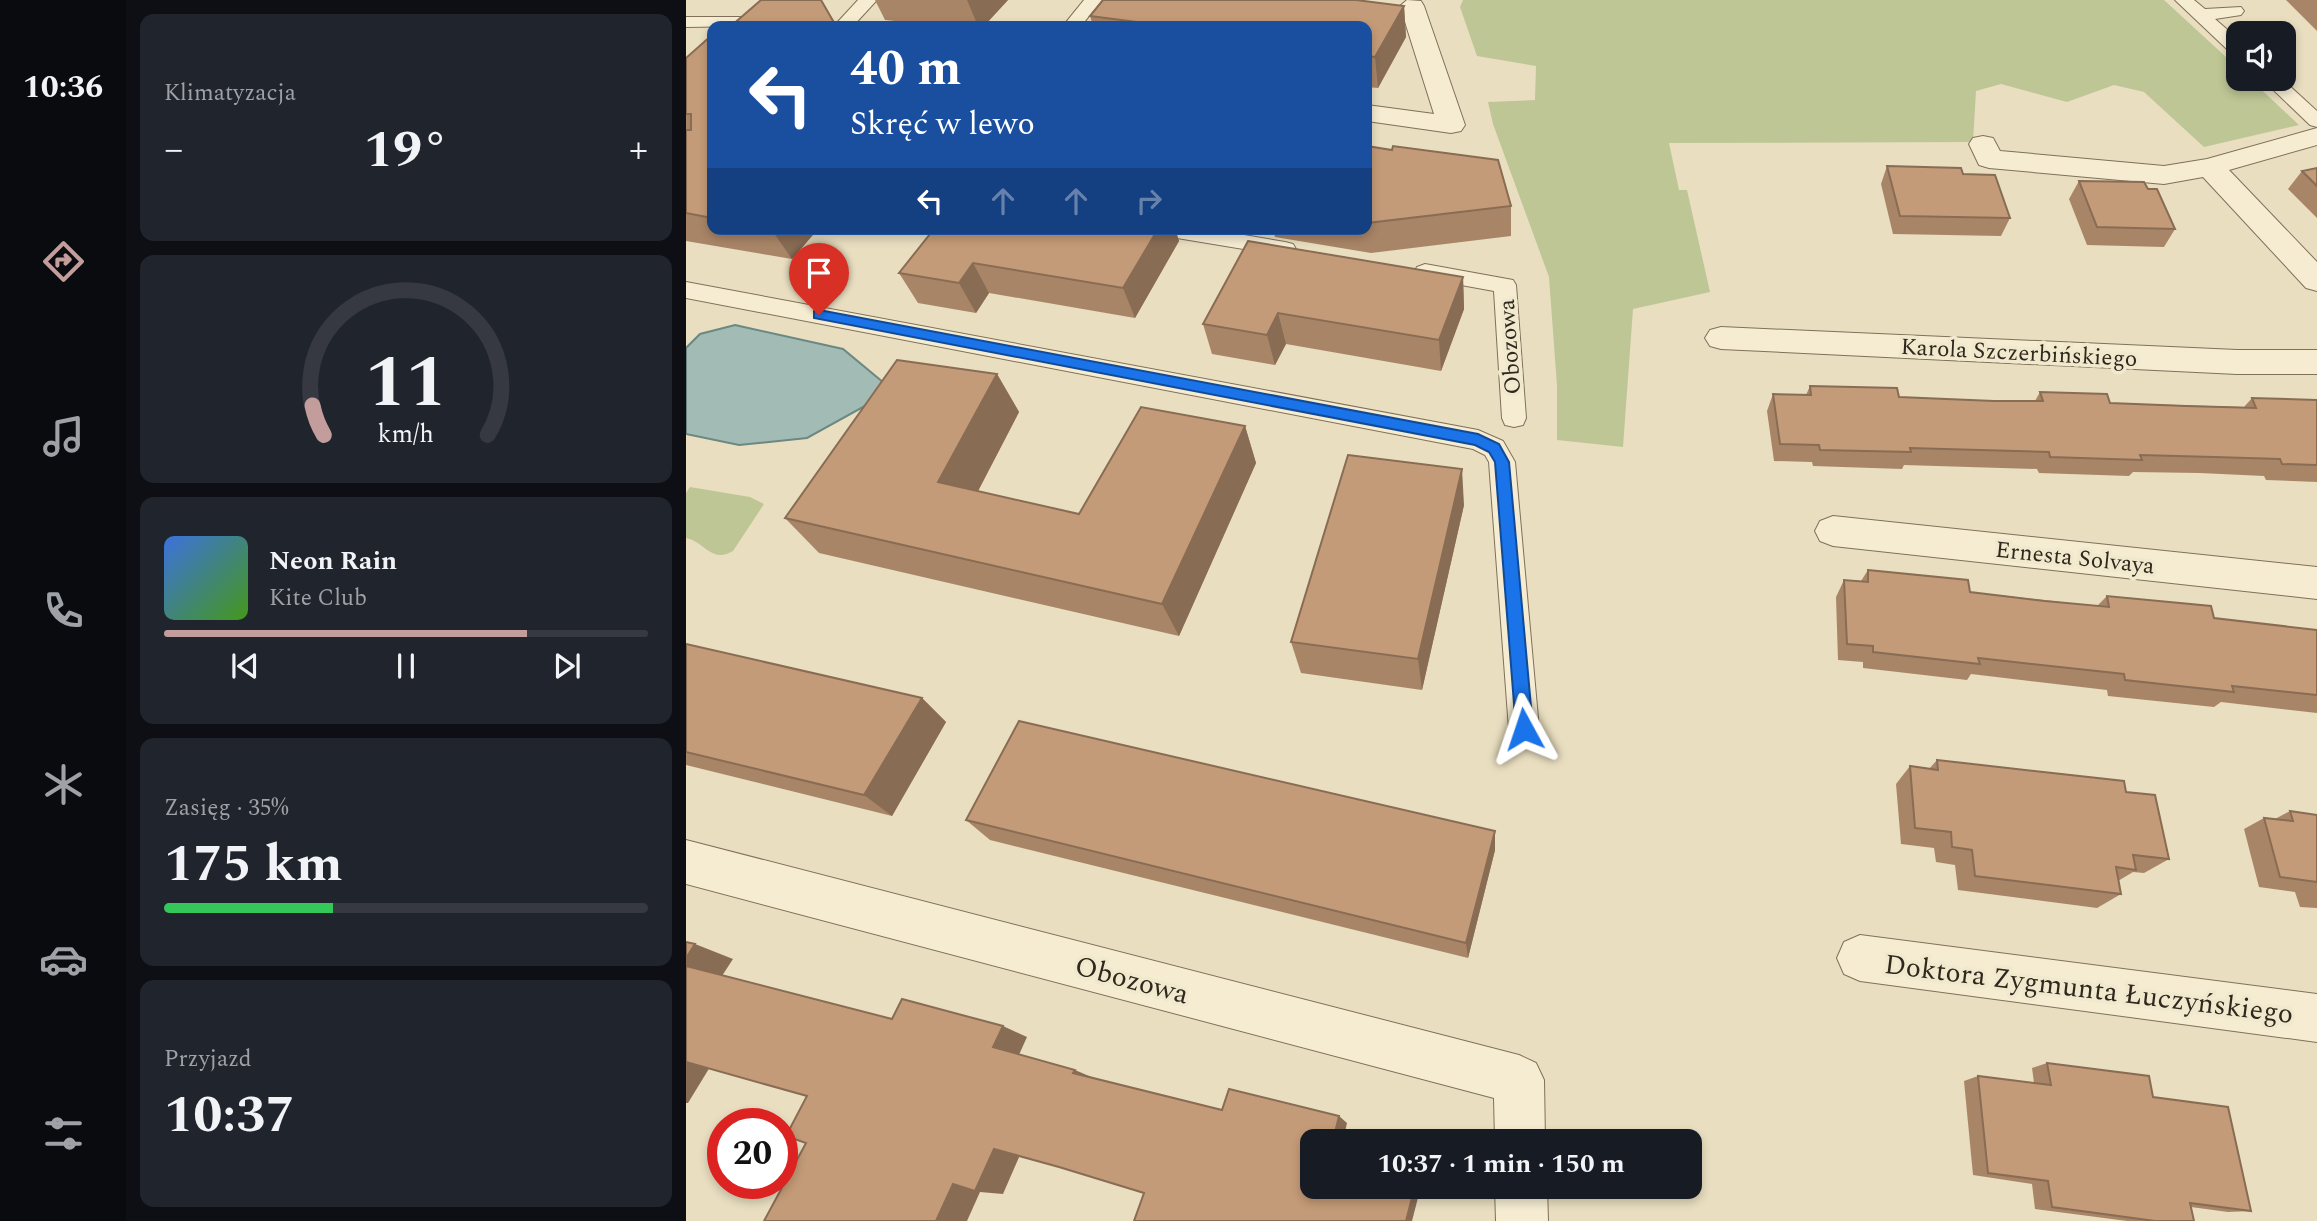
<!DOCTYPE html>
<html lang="pl">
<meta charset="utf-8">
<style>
:root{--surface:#171b24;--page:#20242c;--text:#f1f3f6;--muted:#9ea1a6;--line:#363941;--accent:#c39c9c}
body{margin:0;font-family:Spectral,serif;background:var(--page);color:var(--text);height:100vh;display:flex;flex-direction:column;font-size:26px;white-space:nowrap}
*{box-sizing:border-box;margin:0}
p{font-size:23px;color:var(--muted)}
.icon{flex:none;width:38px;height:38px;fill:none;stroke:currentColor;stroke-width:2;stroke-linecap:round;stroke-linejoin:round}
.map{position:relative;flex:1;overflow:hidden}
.details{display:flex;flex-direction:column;gap:14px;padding:14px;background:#0d0f14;width:560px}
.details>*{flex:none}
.guide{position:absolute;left:21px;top:21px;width:665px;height:214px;border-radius:14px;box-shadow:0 4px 10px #0003;background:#1a4fa0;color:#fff;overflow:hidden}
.controls{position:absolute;left:1540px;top:21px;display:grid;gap:14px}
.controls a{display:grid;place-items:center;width:70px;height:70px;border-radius:14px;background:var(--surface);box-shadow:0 4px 10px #0003;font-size:35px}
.speed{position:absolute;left:21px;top:1108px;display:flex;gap:14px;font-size:35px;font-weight:700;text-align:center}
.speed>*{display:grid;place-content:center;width:91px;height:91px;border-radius:50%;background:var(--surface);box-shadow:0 4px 10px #0003;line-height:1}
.speed .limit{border:10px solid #d22;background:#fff;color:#111}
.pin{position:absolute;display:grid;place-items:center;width:60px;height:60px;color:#fff;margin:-72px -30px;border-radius:50% 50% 50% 0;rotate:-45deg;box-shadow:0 0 7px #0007}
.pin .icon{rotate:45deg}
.me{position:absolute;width:77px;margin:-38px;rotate:355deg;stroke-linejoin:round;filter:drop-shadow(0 0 5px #0008)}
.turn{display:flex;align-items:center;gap:24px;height:147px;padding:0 28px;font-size:32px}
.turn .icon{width:91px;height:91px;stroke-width:2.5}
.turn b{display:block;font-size:49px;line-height:60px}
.lanes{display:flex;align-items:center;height:66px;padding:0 28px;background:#0003;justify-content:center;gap:35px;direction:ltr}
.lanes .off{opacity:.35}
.big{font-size:52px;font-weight:700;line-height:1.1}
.details .widget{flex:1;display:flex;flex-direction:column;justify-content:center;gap:10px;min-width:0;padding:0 24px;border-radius:14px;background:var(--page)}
.details .dial{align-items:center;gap:0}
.dial svg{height:182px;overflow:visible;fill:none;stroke:var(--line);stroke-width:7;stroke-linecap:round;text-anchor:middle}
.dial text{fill:var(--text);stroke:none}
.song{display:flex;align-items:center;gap:21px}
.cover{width:84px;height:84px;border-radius:10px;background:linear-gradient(135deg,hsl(220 70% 55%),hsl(100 70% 35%))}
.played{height:7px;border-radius:4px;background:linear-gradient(90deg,var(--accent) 75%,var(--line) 75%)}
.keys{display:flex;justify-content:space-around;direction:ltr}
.heat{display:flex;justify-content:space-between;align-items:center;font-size:38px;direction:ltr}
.charge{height:10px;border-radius:5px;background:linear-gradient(90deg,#34c759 35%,var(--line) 0)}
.trip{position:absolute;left:614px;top:1129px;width:402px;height:70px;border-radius:14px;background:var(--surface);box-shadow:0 4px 10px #0003;font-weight:700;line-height:70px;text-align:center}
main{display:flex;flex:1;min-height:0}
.dock{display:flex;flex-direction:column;width:126px;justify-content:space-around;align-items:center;background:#090b0e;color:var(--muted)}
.dock .icon{width:49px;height:49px}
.dock .on{color:var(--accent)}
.dock b{font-size:32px;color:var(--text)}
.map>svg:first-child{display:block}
.green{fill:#bec695}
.water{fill:#a2bcb5;stroke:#6b8882;stroke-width:2}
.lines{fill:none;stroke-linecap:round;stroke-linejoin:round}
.lane-casing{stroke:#807059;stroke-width:2}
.street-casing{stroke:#807059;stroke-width:2}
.lane{fill:#f5ecd2;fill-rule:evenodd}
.street{fill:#f5ecd2;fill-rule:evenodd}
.wall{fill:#a98567}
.shaded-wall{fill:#896c54}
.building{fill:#c49b78;stroke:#896c54;stroke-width:2}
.route{fill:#1a73e8;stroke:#114b97;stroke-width:2}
.labels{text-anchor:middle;stroke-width:7;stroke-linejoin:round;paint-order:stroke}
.street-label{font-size:23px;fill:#31271d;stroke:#f1e9ce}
.near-street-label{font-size:28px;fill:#31271d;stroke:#f1e9ce}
</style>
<main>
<nav class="dock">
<b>10:36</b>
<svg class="icon on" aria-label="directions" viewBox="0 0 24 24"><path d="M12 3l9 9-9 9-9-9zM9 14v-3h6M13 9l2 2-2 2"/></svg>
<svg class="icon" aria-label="music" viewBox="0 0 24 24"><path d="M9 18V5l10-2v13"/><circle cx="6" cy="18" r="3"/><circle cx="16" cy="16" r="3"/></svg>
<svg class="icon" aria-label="phone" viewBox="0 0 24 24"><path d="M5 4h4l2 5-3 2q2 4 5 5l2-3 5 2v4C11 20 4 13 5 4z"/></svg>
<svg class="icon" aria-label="climate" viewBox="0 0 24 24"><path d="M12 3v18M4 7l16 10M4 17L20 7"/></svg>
<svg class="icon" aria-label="car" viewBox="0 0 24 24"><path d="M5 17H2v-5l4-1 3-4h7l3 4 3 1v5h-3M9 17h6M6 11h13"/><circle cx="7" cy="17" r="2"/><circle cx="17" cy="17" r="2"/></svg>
<svg class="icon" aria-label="filters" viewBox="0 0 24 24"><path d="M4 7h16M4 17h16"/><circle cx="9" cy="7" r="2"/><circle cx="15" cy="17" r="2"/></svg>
</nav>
<section class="details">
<div class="widget"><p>Klimatyzacja</p>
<div class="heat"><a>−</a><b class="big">19°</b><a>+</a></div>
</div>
<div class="widget dial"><svg viewBox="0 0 100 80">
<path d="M14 69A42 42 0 1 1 86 69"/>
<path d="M14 69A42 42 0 0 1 9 56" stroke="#c39c9c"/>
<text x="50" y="56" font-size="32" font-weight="700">11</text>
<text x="50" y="72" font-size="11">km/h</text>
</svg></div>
<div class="widget">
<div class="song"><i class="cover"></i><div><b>Neon Rain</b><p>Kite Club</p></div></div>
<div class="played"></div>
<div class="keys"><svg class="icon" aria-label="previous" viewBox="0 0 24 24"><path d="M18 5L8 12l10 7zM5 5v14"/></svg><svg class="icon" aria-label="pause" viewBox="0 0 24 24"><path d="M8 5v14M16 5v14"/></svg><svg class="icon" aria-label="next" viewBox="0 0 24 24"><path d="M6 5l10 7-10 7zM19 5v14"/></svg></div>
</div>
<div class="widget"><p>Zasięg · 35%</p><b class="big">175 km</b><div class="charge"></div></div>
<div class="widget"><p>Przyjazd</p><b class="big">10:37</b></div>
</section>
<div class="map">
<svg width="1631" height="1221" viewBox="0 0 1631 1221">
<rect width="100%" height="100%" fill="#e9dec0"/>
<g class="green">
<path d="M777,0H1478L1552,68V79H1564L1613,125L1518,147L1458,92L1428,85L1381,102L1315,84L1290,91L1287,142L983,143L993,190H1001L1024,292L947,309L937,447L871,440V386L863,277L807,124L802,102L849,100L850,66L791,56L774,7Z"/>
<path d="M4,487L64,497L78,504L47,551C26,564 19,542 0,538V493Z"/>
</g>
<path class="water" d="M49,325L157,349L198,383L188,401L121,438L53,445L0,434V348L14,334Z"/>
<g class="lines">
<g class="lane-casing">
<g id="lane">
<path d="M172,0H191L167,26H148Z"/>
<path d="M398,0H416L395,26H377Z"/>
<path d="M1489,0H1508L1519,9L1555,7L1558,11L1555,15L1529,19L1552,39V54L1545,53Z"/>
<path d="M0,17H57L66,22L62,26L0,27Z"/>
<path d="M1576,79H1596L1631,111V127L1624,125Z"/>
<path d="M468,229H523L599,242L607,244L610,249L607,254L599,256L479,236L471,234Z"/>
<path d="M739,264L827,280L830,285L840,418L837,425L828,427L819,425L816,418L808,291L731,277L728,272L731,267Z"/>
<path d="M0,282L792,430L817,441L829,462L853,729L849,739L838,743L827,739L823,729L803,462L799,455L787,449L0,298Z"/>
</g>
</g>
<g class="street-casing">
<g id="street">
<path d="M721,0L735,1L738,6L779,125L775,131L765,133L681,121V105L748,114L714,6Z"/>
<path d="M1631,128V145L1543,170L1631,262V291L1620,288L1517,177L1478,184L1303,168L1293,165L1283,144L1287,138L1297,136L1307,138L1314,151L1478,166L1521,159Z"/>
<path d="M1035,327L1551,350H1631V374H1551L1035,349L1024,346L1019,338L1024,330Z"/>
<path d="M1147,516L1631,567V599L1147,546L1134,541L1129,531L1134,521Z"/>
<path d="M0,840L833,1055L850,1063L858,1080L859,1141H809L808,1098L0,884Z"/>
<path d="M1174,935L1631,994V1042L1174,981L1158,974L1151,958L1158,942Z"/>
<path d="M809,1186H861L862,1221H810Z"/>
</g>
</g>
<use href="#lane" class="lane"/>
<use href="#street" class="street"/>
</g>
<g class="wall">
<path d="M189,0H322L298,26H258L199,20Z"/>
<path d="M1600,0H1631V31Z"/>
<path d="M718,6L720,37L692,88L681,87V26H407L404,16Z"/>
<path d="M26,35V229H132L106,259L0,241V58Z"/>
<path d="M681,146L825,206V236L685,253L589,237L587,229H681Z"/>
<path d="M1201,166L1277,174L1324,218L1315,236L1207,234L1195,184Z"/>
<path d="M1631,168V218L1602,189L1616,171Z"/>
<path d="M1393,181L1462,189L1489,229L1478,247L1401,245L1383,199Z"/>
<path d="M248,229H489L493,241L449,318L303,293L290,313L232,303L213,273Z"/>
<path d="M777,277L778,309L755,371L600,344L589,365L526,354L517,324Z"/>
<path d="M311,374L333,412L292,491L393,514L559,426L570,463L493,636L133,553L99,518Z"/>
<path d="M1124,386L1213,397L1308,401H1349L1354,392L1424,403L1558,407L1566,398L1631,400V482L1580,480L1578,476L1514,473L1447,472L1443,476L1353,473L1351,469L1218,465L1216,469L1127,466L1126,462L1088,461L1081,411L1087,394L1120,395Z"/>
<path d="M778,505L736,690L615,673L605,642Z"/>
<path d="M1182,570L1284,592L1411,606L1421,596L1528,618L1631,630V713L1535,702L1528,707L1422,696L1421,690L1285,674L1281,680L1177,668V662L1152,660L1150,597L1158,580L1175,581Z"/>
<path d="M0,644L236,698L260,722L206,816L0,765Z"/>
<path d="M1251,760L1440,792L1483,859L1458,873L1447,872L1432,881L1435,894L1411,908L1272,890L1269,865L1250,862L1248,848L1215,844L1210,784L1224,766L1243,769Z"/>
<path d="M1604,811L1631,815V908L1614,907L1609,892L1573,887L1558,829L1578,818L1589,819Z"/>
<path d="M280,820L809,850L782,958L304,840Z"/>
<path d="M1361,1063L1467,1097L1565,1211L1542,1212L1505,1207L1508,1221H1441L1349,1209L1346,1184L1287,1175L1278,1081L1292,1076L1348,1083L1346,1068Z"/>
</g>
<g class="shaded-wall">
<path d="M281,0H322L298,26H292Z"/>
<path d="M718,6L720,37L692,88L689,57Z"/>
<path d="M85,229H132L106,259Z"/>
<path d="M472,229H489L493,241L449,318L437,288Z"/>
<path d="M287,263L303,293L290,313L273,283Z"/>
<path d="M777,277L778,309L755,371L753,340Z"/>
<path d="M592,313L600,344L589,365L581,335Z"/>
<path d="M311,374L333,412L278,518L252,482Z"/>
<path d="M559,426L570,463L493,636L476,604Z"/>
<path d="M776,469L778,505L736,690L732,659Z"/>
<path d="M236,698L260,722L206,816L178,795Z"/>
<path d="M809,831V850L782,958L780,943Z"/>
<path d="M9,944L47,959L34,979L0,967V958Z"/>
<path d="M317,1026L341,1037L332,1057L307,1047Z"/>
<path d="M0,1061L24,1067L2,1103H0Z"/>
<path d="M389,1070L410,1079L387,1073Z"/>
<path d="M653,1116L661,1123L657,1141H647Z"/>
<path d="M308,1149L334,1155L317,1194L294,1192L281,1221H250L267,1184Z"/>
<path d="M729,1186H735L726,1221H720Z"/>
</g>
<g class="building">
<path d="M75,0H135L150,26H45Z"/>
<path d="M417,0H670L718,6L689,57L681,56V26H482L404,16Z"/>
<path d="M26,35V218L0,213V130H5V114H0V58Z"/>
<path d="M681,146L706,150L707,146L812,160L825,206L681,223Z"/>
<path d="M1201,166L1275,168L1277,174L1309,175L1324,218L1214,216Z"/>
<path d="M1631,168V186L1616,171Z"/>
<path d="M1393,181L1458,182L1462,189H1471L1489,229L1411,227Z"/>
<path d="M248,229H472L437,288L287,263L273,283L213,273Z"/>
<path d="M562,241L777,277L753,340L592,313L581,335L517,324Z"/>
<path d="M211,360L311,374L252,482L393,514L455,407L559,426L476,604L99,518Z"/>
<path d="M1124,386L1211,388L1213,397L1308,401H1357L1354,392L1421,394L1424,403L1500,406L1570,408L1566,398L1631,400V465L1596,464L1594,459L1528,457L1454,455L1456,460L1364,457L1363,452L1224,448L1225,452L1134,450L1133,445L1094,444L1087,394L1125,395Z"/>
<path d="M662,455L776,469L732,659L605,642Z"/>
<path d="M1182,570L1282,580L1284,592L1359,601L1423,607L1421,596L1525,606L1528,618L1631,630V695L1546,686L1548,692L1439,680L1438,674L1292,658L1294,664L1187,652V646L1161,644L1158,580L1182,582Z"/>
<path d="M0,644L236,698L178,795L0,752Z"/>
<path d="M333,721L809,831L780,943L280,820Z"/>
<path d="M1251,760L1438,781L1440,792L1469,795L1483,859L1447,855L1450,870L1430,867L1435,894L1289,876L1286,850L1266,847L1265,832L1229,828L1224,766L1252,770Z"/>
<path d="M1604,811L1631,815V882L1594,877L1578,818L1607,821Z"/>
<path d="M0,942L9,944L0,958Z"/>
<path d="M0,966L206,1019L216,999L317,1026L307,1047L389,1070L387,1073L536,1110L543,1089L653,1116L647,1141H626V1186H729L720,1221H448L458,1193L373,1167L308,1149L289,1191L267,1184L250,1221H78L120,1143L100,1136L121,1096L0,1062Z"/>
<path d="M1361,1063L1463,1076L1467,1097L1542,1107L1565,1211L1504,1203L1508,1221H1469L1366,1207L1362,1181L1302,1173L1292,1076L1365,1085Z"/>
</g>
<path class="route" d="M133,310L792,434L813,444L823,462L847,729L844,734L838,736L832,734L830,729L809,462L803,452L789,445L128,318V311Z"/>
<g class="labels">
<g class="street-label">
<text transform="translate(823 347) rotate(-94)" y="8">Obozowa</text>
<text transform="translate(1333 352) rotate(3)" y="8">Karola Szczerbińskiego</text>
<text transform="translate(1389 557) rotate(6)" y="8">Ernesta Solvaya</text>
</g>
<g class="near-street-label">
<text transform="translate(446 979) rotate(15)" y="10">Obozowa</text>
<text transform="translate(1403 988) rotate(7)" y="10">Doktora Zygmunta Łuczyńskiego</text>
</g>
</g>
</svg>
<div class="controls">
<a><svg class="icon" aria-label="sound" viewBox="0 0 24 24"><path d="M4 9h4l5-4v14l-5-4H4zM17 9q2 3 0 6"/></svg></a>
</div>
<div class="speed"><div class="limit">20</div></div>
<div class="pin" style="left:133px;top:315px;background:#d93025"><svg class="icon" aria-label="arrive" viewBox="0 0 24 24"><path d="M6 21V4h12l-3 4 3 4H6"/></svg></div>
<svg class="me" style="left:838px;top:729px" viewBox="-20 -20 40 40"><path d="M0-17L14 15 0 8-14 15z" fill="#1a73e8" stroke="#fff" stroke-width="4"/></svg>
<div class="trip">10:37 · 1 min · 150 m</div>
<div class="guide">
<div class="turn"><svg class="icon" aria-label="left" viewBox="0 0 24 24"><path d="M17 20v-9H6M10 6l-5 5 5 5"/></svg><div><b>40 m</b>Skręć w lewo</div></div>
<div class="lanes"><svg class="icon" aria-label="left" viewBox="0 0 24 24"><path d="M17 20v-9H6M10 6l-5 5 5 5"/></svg><svg class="icon off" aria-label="ahead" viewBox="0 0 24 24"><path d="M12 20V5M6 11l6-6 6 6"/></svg><svg class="icon off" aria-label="ahead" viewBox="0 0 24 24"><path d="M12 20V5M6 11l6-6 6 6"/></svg><svg class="icon off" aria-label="right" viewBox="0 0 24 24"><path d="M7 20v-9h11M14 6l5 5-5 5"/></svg></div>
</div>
</div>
</main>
